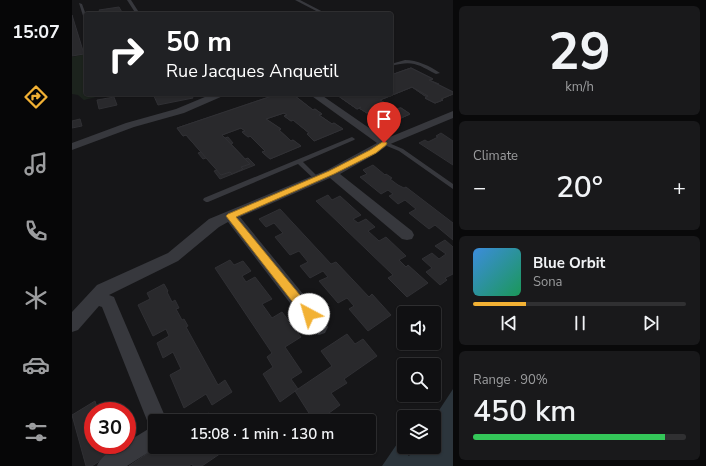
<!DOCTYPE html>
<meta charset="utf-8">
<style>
:root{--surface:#101012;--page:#19191b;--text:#f1f3f6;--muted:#9c9d9f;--line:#303032;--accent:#f2b134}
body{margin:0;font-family:"Nunito Sans",sans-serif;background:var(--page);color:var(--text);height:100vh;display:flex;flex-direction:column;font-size:15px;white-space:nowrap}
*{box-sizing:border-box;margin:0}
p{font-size:13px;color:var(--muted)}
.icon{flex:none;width:22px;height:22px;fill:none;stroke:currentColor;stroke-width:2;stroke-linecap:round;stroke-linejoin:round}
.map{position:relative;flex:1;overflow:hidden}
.side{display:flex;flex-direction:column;gap:6px;padding:6px;background:#09090a;width:253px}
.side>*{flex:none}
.top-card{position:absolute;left:12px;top:12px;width:309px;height:84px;border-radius:4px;box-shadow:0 1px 3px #0004,0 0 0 1px var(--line);background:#202124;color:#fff;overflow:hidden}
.tools{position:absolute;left:325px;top:306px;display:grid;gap:8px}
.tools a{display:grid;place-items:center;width:44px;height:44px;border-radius:4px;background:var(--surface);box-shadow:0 1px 3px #0004,0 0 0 1px var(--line);font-size:20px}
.speed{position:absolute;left:12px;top:402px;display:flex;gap:8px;font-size:20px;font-weight:700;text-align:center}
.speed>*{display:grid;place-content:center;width:52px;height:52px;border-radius:50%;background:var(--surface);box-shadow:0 1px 3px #0004,0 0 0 1px var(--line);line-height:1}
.speed .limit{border:6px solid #d22;background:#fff;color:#111}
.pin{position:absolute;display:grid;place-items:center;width:34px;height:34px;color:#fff;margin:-41px -17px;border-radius:50% 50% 50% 0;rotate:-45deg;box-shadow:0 0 4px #0007}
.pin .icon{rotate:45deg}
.me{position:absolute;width:44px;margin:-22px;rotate:321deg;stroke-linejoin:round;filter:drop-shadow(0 0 3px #0008)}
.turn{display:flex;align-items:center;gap:14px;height:84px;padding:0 16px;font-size:18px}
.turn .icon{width:52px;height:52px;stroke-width:2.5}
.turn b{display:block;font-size:28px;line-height:34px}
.big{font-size:30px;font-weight:600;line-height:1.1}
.side .card{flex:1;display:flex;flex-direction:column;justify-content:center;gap:6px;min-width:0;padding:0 14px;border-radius:6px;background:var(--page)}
.side .dial{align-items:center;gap:0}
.dial b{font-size:52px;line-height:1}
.song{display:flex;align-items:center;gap:12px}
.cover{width:48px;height:48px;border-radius:6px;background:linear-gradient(135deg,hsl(210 70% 55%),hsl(150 70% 35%))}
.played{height:4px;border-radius:2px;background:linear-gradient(90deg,var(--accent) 25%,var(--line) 25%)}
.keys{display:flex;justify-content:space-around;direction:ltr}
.heat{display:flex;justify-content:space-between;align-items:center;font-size:22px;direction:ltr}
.charge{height:6px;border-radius:3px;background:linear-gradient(90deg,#34c759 90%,var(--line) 0)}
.trip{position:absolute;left:76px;top:414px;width:228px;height:40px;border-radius:4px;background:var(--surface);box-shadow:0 1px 3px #0004,0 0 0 1px var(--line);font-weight:600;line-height:40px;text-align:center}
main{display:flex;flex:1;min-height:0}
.menu{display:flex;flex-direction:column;width:72px;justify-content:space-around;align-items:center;background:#060607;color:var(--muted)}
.menu .icon{width:28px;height:28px}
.menu .selected{color:var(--accent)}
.menu b{font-size:18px;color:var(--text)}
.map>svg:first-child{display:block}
.green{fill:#1c231d}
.water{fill:#2c353c}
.building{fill:#29292c;stroke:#303034}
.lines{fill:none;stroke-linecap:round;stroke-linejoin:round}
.lane{fill:#37383d;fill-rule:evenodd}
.street{fill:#37383d;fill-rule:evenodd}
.route{fill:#f2b134;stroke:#9d7322}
</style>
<main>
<nav class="menu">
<b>15:07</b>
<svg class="icon selected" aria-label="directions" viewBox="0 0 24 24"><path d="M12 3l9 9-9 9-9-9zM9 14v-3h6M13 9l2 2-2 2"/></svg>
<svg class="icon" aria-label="music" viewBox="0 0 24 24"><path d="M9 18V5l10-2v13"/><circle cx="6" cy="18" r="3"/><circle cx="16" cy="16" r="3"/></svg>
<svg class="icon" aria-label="phone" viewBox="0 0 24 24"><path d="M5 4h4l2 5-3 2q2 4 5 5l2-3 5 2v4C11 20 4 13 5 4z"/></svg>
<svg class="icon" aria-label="climate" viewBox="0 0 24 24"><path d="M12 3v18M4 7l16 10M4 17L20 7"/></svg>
<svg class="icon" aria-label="car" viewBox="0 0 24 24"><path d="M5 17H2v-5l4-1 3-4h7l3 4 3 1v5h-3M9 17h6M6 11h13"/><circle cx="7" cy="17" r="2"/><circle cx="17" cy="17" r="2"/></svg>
<svg class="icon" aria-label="filters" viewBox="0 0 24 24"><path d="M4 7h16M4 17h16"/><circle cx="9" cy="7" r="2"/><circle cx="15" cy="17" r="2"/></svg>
</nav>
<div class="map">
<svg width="381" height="466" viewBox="0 0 381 466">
<rect width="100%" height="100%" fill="#161618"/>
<path class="green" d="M14,54V94H36L12,100L6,95L0,94V57Z"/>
<path class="water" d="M381,389V466H310L325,444L337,456L343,447H362V418Z"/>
<g class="building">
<path d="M47,7L51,14H29L27,10Z"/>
<path d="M0,15L12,54L0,56Z"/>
<path d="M339,68L361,79L357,80L367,84L365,85L381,92V94L369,99L371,100L363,103L353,98L356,96H353L340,87L308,100L316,105L318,104L324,108L323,109L329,108L338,114L329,118L327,117L311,123L297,112L295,113L287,108L289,107L285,109L265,95L319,94V75Z"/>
<path d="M339,68L361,79L357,80L381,92V94L369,99L371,100L363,103L353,98L356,96H353L340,87L308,100L316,105L318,104L324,108L323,109L329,108L338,114L329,118L327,117L311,123L297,112L295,113L287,108L289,107L285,109L265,95L319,94V75Z"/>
<path d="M339,68L361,79L357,80L381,92V94L369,99L371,100L363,103L353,98L356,96L340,87L308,100L323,109L329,108L338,114L329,118L327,117L311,123L297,112L295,113L287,108L289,107L285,109L265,95L319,94V75Z"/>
<path d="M81,94H119L121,98L86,105Z"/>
<path d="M206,94H223L225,96H223L241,110L243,109L250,114L247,115L260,124L262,123L271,129L242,141L235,134L237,133L221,120L219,121L212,116L215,115L212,113L194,119L209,129L207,130L219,141L221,140L229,146L198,159L190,152L193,151L178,136L176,137L170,132L173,131L169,128L150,135L153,138L156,137L161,143L159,144L173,159L176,158L183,165L148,179L142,171L145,170L134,158L131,159L126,153L129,152L114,135L111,136L105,128Z"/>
<path d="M206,94H223L225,96H223L241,110L243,109L250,114L247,115L260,124L262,123L271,129L242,141L235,134L237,133L221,120L219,121L212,116L215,115L212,113L194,119L209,129L207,130L219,141L221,140L229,146L198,159L190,152L193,151L178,136L176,137L170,132L173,131L169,128L150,135L178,164L169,167L171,169L160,174L158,172L149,175L114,135L111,136L105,128Z"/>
<path d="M42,97L45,105L27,109L25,100Z"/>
<path d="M8,119L10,126L0,128V121Z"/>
<path d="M369,133L381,141V165L347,143L353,140L356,142L366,137L364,136Z"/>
<path d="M301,165L313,175L314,174L320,178L318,179L326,185L332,188L334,187L381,223V240L363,225L357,229L337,213L344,209L333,200L326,204L317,196L321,194L316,190L309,194L288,177L295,174L291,170Z"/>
<path d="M256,195L260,200L268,196L289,215L281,219L286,223L294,219L303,227L296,231L307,241L314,237L334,256L327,260L334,267L336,265L356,283L335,297L316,278L321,275L244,201Z"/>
<path d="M208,209L259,264L264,262L297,297L300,294L319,315L296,331L277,309L282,306L275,298L266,303L247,281L256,277L251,271L238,278L228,266L236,262L227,251L218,255L203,237L211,233L202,223L194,227L187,219Z"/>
<path d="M373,240L381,247V274L373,278L375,280L368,285L354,272L360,268L350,259L360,253L367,259L374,254L363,246Z"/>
<path d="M158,260L162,265L171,261L179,271L170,276L174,282L183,277L200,299L190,304L200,318L210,312L229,337L213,347L230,372L219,379L226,389L208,402L191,374L201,367L195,357L200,353L143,268Z"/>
<path d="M92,284L96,291L95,292L100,302L103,300L107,308L104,309L110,320L112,319L116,326L114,327L146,385L153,380L160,392L140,405L134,394L112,408L98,375L109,369L101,352L91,358L85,343L97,336L94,329L81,336L66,305L78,299L75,293Z"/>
<path d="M275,334L283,344L291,339L305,356L272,379L275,383L259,393L268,405L246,421H242L223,391L260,366L249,351Z"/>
<path d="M23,401L26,411H21V445H37L40,453L20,466H14L0,415Z"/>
<path d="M40,404L42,411H28Z"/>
<path d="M137,413L141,421H125Z"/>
<path d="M85,447H154L155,449L130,466H121L120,464L117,466H57Z"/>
</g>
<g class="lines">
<g class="lane">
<path d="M55,0H59L68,14H64Z"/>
<path d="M223,0H228L255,14H250Z"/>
<path d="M7,3L10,4L14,15V20L12,19Z"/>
<path d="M333,60C345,60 358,66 368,73L364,74C345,64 341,60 319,66V64Z"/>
<path d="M280,137L283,139L282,140L231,162L248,179L247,180H243L226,164L136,202H134L131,200L132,198Z"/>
<path d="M312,141L331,149L381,184V189L327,151L310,144L309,143Z"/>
</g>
<g class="street">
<path d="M140,94H153L151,96L112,113L62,127L0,150V143L54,123L104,109Z"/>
<path d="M237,94H248L313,139L381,111V118L316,145L305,153L268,174L340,231L342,235L340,239L335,240L330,239L258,178L168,217L253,321L256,327L253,333L247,335L241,333L156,222L147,227L106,261L37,295L42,297L44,302L95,421H83V447H85L55,466H25C29,456 44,445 55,445V442L78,428L30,307L27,306L6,330L0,332V312L25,285L96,253L137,219L255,170L305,143Z"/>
</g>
</g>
<path class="route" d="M312,141L315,143L314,145L304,153L262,174L164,217L241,311L243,314L241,318L237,319L233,318L154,216L156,214L257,171L298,150Z"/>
</svg>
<div class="tools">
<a><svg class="icon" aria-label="sound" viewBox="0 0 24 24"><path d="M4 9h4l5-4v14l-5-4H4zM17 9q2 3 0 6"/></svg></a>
<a><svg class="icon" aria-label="search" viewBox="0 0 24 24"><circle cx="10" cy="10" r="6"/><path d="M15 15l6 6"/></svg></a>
<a><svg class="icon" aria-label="layers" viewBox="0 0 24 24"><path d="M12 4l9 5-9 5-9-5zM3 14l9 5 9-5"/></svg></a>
</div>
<div class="speed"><div class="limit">30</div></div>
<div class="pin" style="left:312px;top:143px;background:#d93025"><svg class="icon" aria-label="arrive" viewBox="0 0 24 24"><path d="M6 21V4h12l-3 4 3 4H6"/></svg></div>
<svg class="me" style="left:237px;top:314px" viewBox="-20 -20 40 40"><circle r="19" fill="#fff"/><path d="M0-13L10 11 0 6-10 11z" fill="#f2b134"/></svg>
<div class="trip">15:08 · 1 min · 130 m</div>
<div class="top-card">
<div class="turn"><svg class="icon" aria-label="right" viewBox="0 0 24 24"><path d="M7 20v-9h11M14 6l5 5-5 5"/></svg><div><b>50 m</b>Rue Jacques Anquetil</div></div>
</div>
</div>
<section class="side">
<div class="card dial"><b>29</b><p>km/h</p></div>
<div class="card"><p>Climate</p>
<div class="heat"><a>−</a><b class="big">20°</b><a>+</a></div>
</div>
<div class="card">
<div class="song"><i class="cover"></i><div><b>Blue Orbit</b><p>Sona</p></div></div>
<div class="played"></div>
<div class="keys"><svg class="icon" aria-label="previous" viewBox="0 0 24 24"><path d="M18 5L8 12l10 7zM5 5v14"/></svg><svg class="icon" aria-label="pause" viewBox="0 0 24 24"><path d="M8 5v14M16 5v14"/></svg><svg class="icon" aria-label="next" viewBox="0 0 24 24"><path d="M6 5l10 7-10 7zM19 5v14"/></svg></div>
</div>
<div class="card"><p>Range · 90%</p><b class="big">450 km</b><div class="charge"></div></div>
</section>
</main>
